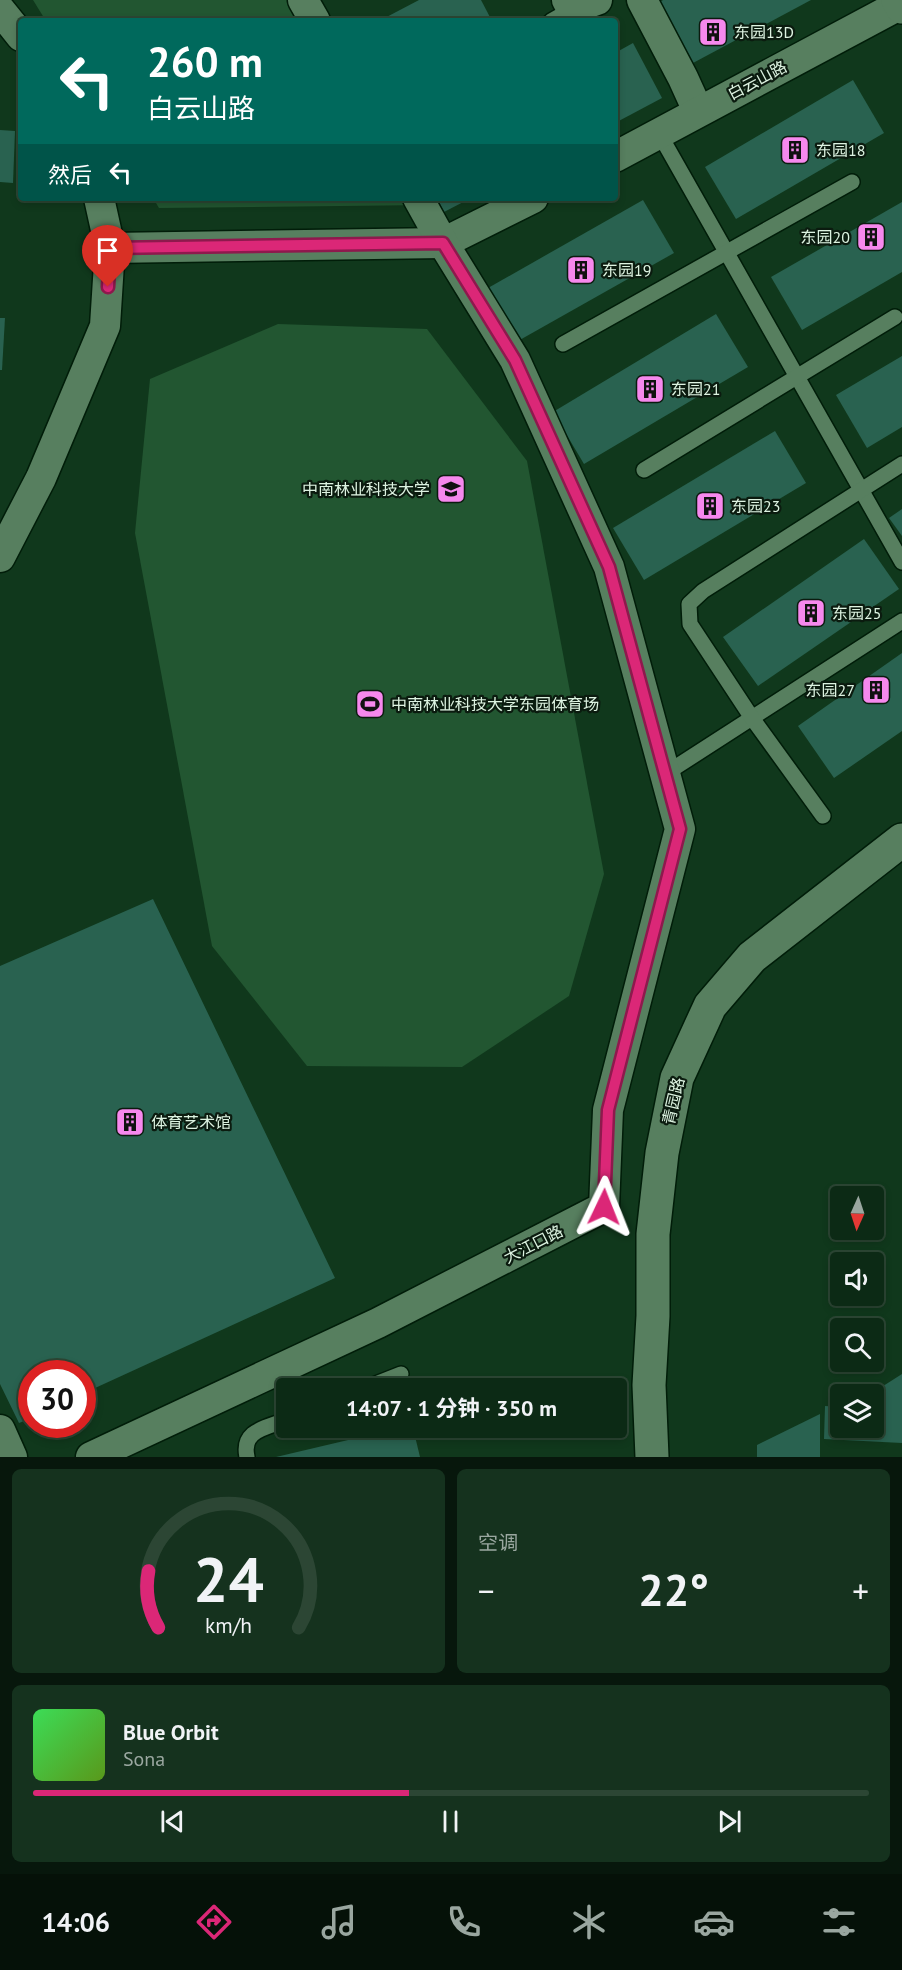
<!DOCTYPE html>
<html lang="zh">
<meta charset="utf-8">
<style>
:root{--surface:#0c2a15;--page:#15321e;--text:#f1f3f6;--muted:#9aa7a0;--line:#2c4634;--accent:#db2777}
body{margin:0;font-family:"PT Sans","Noto Sans SC",sans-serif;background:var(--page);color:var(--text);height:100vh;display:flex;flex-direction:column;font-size:22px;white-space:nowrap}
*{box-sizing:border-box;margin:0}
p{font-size:20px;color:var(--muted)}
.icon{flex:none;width:33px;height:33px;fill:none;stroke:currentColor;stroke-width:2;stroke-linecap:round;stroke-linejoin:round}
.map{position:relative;height:1457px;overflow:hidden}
.details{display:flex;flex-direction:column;gap:12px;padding:12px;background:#07170c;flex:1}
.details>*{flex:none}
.hud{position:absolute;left:18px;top:18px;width:600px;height:183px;border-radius:6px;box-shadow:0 3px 9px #0003,0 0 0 2px var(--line);background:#00695c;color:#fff;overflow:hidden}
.needle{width:39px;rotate:183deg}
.controls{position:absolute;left:830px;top:1186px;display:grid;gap:12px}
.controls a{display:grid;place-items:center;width:54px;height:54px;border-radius:6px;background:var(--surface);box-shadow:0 3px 9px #0003,0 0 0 2px var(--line);font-size:30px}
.speed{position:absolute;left:18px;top:1360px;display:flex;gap:12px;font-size:30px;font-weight:700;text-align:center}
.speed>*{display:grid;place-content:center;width:78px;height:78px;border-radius:50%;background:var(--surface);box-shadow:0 3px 9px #0003,0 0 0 2px var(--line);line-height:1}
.speed .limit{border:9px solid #d22;background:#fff;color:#111}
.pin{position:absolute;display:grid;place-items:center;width:51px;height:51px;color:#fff;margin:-62px -26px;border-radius:50% 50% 50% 0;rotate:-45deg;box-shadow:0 0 6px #0007}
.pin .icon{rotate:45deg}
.me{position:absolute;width:66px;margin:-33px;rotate:2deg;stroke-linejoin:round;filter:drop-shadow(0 0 4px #0008)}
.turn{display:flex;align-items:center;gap:21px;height:126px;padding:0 30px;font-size:27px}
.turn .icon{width:78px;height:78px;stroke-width:2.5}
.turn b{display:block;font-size:42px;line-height:51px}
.then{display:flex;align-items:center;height:57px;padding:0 30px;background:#0003;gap:12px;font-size:22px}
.big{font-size:45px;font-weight:700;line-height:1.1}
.details .card{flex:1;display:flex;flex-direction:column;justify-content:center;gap:9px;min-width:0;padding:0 21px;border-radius:9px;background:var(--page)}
.details .dial{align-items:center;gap:0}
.dial svg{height:156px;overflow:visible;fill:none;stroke:var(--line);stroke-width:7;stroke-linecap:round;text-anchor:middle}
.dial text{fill:var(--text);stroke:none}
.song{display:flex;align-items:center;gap:18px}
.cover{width:72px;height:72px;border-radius:9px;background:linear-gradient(135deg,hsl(130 70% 55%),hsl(90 70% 35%))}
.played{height:6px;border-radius:3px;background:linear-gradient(90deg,var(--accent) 45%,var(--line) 45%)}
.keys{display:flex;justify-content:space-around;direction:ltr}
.heat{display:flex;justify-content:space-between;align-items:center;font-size:33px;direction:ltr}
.details .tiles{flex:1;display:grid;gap:12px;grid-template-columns:1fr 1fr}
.card:last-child{grid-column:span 2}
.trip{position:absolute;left:276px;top:1378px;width:351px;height:60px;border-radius:6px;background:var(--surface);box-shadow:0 3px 9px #0003,0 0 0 2px var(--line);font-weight:700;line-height:60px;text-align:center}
.dock{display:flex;height:96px;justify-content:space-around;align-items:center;background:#051108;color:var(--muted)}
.dock .icon{width:42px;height:42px}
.dock .current{color:var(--accent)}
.dock b{font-size:27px;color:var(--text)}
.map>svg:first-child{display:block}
.green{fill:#225631}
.building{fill:#296250}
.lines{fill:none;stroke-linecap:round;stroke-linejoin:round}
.lane-casing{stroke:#011d09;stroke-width:18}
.street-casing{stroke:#011d09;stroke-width:33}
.secondary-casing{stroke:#011d09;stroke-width:36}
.lane{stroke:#577f5f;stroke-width:15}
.street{stroke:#577f5f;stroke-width:30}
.secondary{stroke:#577f5f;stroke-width:33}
.route-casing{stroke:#8e194d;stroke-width:15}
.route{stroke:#db2777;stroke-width:10}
.labels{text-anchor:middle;stroke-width:4.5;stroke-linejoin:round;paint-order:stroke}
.poi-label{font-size:16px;fill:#ddf3e1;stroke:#0b1b0f;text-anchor:start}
.street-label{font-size:16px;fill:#ddf3e1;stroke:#0b1b0f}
</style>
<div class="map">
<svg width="902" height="1457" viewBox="0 0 902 1457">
<rect width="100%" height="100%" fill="#10381c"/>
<g class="green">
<path d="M33,0H311L324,21H46Z"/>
<path d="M153,198H423L427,205L159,208Z"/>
<path d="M278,324L427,329L527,461L604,874L569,996L462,1067L307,1066L212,946L135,533L150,379Z"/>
</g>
<g class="building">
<path d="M419,0H481L492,21H379Z"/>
<path d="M663,0H811L693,63L660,2Z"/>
<path d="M633,43L662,98L615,123V53Z"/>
<path d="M853,80L884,133L736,219L705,167Z"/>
<path d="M0,130L15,131L13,183L0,182Z"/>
<path d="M437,198H471L444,212Z"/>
<path d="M643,200L674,253L518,341L488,288Z"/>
<path d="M902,202V272L802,330L771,277Z"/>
<path d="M716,314L748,367L584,464L553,412Z"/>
<path d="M0,318H5L2,370H0Z"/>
<path d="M902,356V427L867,448L836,395Z"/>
<path d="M775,431L806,483L644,580L613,528Z"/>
<path d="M902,509V536L889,518Z"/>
<path d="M864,539L899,589L758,686L723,637Z"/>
<path d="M902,653V731L834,778L798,726Z"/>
<path d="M153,899L335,1278L82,1394V1374H32V1418L19,1423L0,1384V966Z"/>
<path d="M902,1374V1443L824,1439L825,1406L840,1407V1428H873V1395H869Z"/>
<path d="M820,1414V1457H757V1445Z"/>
<path d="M399,1428H413L420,1457H276Z"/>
</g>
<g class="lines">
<g class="lane-casing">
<g id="lane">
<path d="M551,21L572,9"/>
<path d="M660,135L902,562"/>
<path d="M563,344L852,182"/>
<path d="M644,470L895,317"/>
<path d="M665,774L902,621"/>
<path d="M823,816L752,718L690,624L689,604L703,591L902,464"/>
<path d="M363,1389L401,1374"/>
<path d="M247,1457C241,1430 266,1428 286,1420"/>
</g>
</g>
<g class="street-casing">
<g id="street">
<path d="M303,0L315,21"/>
<path d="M567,0L572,9L597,0"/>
<path d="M642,0L683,78L698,111"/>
<path d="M0,10L21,36"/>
<path d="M615,157L901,4"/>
<path d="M110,248L443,243L533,198"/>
<path d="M0,557L41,478L105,326L110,248L99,198"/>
<path d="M0,1430L12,1457"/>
<path d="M91,1457L378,1323L604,1207L608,1110L680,829L609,567L515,360L443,243L418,198"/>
</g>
</g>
<g class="secondary-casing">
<g id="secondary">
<path d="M898,0L902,7"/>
<path d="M652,1457L649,1385L653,1316V1234L662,1153L677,1078L710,1006L752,957L902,840"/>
</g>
</g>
<use href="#lane" class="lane"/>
<use href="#street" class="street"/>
<use href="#secondary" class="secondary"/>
</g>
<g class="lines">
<g class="route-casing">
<path id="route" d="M108,287L110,248L443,243L515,360L609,567L680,829L608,1110L604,1207"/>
</g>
<use href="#route" class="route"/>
</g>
<defs>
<g id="building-square" transform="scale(1.5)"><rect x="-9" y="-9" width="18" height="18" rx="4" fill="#f688ed" stroke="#0b1b0f"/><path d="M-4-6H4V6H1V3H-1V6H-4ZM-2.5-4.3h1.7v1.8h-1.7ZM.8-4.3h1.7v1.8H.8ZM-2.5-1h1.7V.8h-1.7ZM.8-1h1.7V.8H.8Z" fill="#111"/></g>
<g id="university-square" transform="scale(1.5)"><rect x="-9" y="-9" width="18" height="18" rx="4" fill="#f688ed" stroke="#0b1b0f"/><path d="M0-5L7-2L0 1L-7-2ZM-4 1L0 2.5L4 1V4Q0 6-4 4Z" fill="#111"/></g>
<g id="stadium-square" transform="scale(1.5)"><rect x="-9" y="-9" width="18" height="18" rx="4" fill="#f688ed" stroke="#0b1b0f"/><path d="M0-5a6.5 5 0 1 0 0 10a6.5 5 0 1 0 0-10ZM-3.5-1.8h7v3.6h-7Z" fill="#111"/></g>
</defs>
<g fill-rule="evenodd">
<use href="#building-square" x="713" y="32"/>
<use href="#building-square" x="795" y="150"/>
<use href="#building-square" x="871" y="237"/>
<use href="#building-square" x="581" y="270"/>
<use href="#building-square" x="650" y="389"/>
<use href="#university-square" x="451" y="489"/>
<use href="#building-square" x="710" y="506"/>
<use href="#building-square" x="811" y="613"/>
<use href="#building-square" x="876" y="690"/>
<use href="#stadium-square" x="370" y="704"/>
<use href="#building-square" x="130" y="1122"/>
</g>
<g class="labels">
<g class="poi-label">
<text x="734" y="38">东园13D</text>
<text x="816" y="156">东园18</text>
<text x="850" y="243" text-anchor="end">东园20</text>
<text x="602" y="276">东园19</text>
<text x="671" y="395">东园21</text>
<text x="430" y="495" text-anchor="end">中南林业科技大学</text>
<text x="731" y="512">东园23</text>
<text x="832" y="619">东园25</text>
<text x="855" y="696" text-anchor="end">东园27</text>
<text x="391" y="710">中南林业科技大学东园体育场</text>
<text x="151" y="1128">体育艺术馆</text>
</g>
<g class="street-label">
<text transform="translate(757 80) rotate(-28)" y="6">白云山路</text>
<text transform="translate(673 1101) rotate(-77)" y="6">青园路</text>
<text transform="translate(533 1244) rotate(-27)" y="6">大江口路</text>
</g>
</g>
</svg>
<div class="controls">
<a><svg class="needle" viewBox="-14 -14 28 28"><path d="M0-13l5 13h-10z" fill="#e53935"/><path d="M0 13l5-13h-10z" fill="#9aa7a0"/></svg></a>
<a><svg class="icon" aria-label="sound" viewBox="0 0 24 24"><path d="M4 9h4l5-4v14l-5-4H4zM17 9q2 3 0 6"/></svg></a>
<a><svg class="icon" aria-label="search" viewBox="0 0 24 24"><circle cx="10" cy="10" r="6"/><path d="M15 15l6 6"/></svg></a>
<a><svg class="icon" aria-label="layers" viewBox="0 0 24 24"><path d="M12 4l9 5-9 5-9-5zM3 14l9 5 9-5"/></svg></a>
</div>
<div class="speed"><div class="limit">30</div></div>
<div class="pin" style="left:108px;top:287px;background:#d93025"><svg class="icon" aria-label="arrive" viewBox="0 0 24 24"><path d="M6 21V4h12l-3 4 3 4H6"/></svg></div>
<svg class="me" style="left:604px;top:1207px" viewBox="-20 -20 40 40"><path d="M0-17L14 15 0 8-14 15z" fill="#db2777" stroke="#fff" stroke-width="4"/></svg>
<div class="trip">14:07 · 1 分钟 · 350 m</div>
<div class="hud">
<div class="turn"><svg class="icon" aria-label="left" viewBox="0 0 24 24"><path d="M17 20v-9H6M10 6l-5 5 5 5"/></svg><div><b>260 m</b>白云山路</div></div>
<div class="then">然后<svg class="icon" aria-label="left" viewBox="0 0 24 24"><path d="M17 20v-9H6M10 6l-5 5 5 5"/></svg></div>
</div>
</div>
<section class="details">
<div class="tiles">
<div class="card dial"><svg viewBox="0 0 100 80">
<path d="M14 69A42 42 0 1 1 86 69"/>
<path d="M14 69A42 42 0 0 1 9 40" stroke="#db2777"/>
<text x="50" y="56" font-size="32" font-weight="700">24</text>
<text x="50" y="72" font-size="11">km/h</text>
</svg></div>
<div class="card"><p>空调</p>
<div class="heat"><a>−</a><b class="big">22°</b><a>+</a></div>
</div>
<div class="card">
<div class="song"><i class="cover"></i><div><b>Blue Orbit</b><p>Sona</p></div></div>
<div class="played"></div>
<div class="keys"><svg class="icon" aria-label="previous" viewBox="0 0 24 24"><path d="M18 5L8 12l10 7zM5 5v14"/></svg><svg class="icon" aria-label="pause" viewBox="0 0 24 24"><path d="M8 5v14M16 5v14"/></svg><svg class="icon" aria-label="next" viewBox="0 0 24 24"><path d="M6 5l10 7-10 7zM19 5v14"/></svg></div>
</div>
</div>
</section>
<nav class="dock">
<b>14:06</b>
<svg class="icon current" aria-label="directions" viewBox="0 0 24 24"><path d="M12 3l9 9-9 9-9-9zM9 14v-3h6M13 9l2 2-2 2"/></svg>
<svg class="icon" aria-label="music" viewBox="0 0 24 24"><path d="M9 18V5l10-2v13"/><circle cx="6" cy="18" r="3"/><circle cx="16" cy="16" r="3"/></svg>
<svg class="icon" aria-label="phone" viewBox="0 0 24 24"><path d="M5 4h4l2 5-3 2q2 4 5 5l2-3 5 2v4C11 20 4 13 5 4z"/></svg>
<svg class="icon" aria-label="climate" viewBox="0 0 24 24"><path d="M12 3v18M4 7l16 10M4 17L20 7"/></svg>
<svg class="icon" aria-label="car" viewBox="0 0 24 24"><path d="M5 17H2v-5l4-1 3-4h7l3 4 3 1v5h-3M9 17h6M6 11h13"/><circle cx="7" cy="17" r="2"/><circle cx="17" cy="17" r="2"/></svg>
<svg class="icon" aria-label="filters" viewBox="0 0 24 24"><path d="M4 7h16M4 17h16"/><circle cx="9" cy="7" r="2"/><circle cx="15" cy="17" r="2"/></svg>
</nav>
